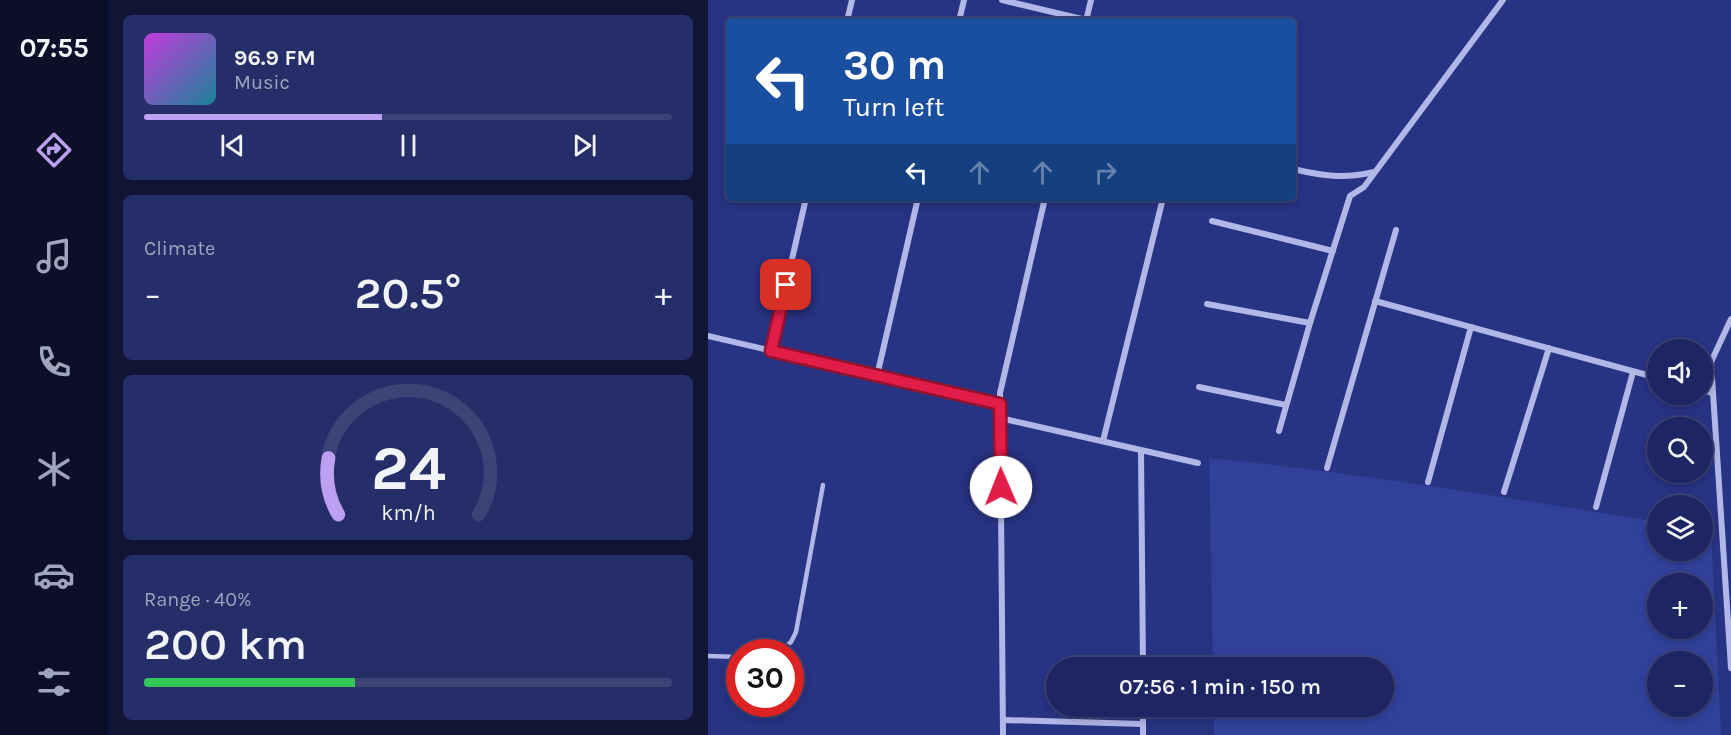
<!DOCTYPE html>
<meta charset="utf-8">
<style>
:root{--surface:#1d2662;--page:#252e68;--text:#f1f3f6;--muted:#a0a5be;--line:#3b4377;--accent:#bca0f2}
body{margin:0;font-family:Karla,sans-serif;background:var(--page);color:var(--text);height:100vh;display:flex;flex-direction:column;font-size:22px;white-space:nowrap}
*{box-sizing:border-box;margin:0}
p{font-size:20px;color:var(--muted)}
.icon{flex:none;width:33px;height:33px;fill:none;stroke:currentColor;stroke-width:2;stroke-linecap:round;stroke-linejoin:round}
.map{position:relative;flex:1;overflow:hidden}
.details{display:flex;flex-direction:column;gap:15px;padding:15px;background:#101536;width:600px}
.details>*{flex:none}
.banner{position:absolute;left:18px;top:18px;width:570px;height:183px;border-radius:6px;box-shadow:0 3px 9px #0003,0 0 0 2px var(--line);background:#1a4fa0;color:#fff;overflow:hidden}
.tools{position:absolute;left:939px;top:339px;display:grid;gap:12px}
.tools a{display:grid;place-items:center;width:66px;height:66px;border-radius:50%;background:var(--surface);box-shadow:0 3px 9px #0003,0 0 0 2px var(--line);font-size:30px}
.speed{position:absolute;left:18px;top:639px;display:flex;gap:12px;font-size:30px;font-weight:700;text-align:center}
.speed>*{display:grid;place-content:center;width:78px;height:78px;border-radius:50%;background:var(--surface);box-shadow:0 3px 9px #0003,0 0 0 2px var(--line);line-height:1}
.speed .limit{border:9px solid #d22;background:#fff;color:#111}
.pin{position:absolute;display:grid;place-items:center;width:51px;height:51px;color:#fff;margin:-26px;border-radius:12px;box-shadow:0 3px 9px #0006}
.me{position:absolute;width:66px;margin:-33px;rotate:359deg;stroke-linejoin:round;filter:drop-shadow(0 0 4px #0008)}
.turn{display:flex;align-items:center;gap:21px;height:126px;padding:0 18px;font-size:27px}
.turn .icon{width:78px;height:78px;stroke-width:2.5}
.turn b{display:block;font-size:42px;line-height:51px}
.lanes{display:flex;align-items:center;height:57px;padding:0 18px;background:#0003;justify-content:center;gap:30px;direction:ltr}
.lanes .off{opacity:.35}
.big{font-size:45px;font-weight:600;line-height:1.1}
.details .tile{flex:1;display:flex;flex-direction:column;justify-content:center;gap:9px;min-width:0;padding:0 21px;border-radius:9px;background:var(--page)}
.details .dial{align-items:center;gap:0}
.dial svg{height:156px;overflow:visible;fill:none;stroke:var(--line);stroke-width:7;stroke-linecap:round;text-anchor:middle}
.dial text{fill:var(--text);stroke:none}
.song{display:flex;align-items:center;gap:18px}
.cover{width:72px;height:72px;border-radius:9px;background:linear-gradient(135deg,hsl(290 70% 55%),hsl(190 70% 35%))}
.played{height:6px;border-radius:3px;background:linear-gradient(90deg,var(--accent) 45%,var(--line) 45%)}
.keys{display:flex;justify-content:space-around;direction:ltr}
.heat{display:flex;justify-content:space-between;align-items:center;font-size:33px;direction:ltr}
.charge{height:9px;border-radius:4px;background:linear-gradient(90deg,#34c759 40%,var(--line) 0)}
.trip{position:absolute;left:338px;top:657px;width:348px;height:60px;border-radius:30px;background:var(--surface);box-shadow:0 3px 9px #0003,0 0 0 2px var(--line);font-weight:600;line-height:60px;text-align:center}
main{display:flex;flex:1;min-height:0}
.tab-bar{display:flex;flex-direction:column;width:108px;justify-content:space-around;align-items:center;background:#0c0f27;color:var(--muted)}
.tab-bar .icon{width:42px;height:42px}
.tab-bar .selected{color:var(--accent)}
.tab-bar b{font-size:27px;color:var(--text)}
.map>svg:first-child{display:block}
.green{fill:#31419a;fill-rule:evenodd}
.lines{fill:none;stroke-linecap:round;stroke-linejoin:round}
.lane{stroke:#b0b8e7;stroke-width:4.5}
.street{stroke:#b0b8e7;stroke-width:6}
.route-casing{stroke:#92132f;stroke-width:15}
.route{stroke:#e11d48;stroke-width:10}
</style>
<main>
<nav class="tab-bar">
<b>07:55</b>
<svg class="icon selected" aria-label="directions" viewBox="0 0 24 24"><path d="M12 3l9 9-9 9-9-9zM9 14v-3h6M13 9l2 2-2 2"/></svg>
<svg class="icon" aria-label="music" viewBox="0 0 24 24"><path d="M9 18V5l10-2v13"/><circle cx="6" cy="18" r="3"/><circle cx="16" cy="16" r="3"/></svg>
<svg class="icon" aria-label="phone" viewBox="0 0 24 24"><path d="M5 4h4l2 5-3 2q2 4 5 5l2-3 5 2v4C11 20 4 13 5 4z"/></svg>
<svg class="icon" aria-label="climate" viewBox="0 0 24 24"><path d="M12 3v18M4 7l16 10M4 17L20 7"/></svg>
<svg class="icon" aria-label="car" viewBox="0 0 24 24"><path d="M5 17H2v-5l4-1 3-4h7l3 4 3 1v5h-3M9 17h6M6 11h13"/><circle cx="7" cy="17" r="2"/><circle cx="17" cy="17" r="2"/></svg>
<svg class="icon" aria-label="filters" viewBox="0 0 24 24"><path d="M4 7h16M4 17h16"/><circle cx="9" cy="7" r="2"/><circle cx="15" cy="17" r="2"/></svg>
</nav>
<section class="details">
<div class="tile">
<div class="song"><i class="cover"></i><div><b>96.9 FM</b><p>Music</p></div></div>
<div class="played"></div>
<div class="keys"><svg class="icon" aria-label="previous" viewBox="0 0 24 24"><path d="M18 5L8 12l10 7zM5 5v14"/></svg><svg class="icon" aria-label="pause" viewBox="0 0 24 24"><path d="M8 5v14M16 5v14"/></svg><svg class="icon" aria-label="next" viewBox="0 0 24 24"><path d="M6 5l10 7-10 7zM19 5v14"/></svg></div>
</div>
<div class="tile"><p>Climate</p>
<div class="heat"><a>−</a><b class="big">20.5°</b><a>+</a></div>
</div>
<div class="tile dial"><svg viewBox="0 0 100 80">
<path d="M14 69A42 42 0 1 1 86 69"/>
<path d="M14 69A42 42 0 0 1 9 40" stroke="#bca0f2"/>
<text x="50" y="56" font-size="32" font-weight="700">24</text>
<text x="50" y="72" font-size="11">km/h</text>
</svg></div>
<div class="tile"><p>Range · 40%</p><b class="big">200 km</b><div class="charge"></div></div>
</section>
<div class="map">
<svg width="1023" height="735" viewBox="0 0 1023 735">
<rect width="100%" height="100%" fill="#273383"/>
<path class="green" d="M501,458C651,473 801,498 949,522L950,550H994L995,529L1003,531L1013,735H506V707L675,706V668L505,667ZM950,584H994V628H950ZM950,662H994V706H950Z"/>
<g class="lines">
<g class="lane">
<path d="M70,652L83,642L88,632L115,485"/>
<path d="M0,656L32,657"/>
</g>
<g class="street">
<path d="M294,0L378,20"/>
<path d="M139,21L144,0"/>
<path d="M251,21L256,0"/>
<path d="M378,21L383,0"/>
<path d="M585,169C615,176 636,179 666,172"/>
<path d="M504,221L625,251"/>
<path d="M667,301L950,378"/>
<path d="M499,304L602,323"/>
<path d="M1023,319L1003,362L1023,668"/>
<path d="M0,336L292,404"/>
<path d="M63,351L98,198"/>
<path d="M169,376L210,198"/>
<path d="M491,387L578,405"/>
<path d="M994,390L1005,393"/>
<path d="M292,418L490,463"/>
<path d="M571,431L602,323L642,196L656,187L795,0"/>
<path d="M395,441L455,198"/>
<path d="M433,450L435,668"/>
<path d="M619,468L688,230"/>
<path d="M720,482L763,327"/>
<path d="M796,492L841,348"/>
<path d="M888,507L925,372"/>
<path d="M435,706V735"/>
<path d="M295,720L435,724"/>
<path d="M295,735L292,393L337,198"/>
</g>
</g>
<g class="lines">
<g class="route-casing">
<path id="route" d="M78,285L63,351L292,404L293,487"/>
</g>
<use href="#route" class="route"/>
</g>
</svg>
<div class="tools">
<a><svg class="icon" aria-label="sound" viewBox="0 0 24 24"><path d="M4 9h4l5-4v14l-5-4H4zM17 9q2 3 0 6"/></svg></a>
<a><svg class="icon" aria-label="search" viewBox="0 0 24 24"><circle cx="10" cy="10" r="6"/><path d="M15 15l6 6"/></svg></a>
<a><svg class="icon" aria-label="layers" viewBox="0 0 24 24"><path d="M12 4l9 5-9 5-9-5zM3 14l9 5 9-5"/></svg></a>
<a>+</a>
<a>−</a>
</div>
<div class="speed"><div class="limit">30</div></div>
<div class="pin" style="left:78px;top:285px;background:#d93025"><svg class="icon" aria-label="arrive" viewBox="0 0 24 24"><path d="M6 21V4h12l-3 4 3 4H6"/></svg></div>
<svg class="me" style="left:293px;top:487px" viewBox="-20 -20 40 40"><circle r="19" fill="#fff"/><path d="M0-13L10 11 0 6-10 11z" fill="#e11d48"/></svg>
<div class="trip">07:56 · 1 min · 150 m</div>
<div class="banner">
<div class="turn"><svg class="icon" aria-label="left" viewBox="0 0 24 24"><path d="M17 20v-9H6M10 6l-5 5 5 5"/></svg><div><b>30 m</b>Turn left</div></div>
<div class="lanes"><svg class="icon" aria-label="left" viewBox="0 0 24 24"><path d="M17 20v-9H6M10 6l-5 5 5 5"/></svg><svg class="icon off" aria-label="ahead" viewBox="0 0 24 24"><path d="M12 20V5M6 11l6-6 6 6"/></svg><svg class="icon off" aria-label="ahead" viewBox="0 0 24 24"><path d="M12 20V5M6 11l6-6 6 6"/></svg><svg class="icon off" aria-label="right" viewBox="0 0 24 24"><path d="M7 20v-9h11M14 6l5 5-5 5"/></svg></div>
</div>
</div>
</main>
